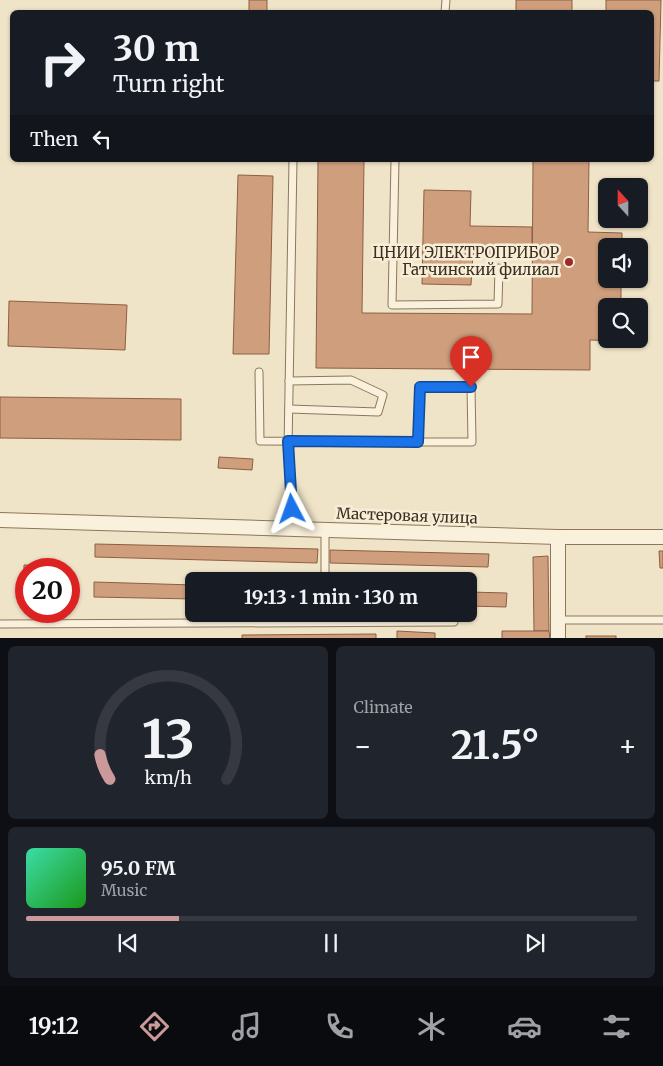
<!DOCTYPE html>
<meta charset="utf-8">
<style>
:root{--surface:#171b24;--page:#20242c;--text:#f1f3f6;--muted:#9ea1a6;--line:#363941;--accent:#cc999b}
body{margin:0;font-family:Merriweather,serif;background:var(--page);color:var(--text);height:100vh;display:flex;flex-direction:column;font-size:19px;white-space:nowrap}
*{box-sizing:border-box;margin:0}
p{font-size:16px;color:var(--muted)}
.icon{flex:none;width:28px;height:28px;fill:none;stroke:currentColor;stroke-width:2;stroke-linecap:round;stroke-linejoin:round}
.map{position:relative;height:638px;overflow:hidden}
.sheet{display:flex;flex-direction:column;gap:8px;padding:8px;background:#0d0f14;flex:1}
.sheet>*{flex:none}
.banner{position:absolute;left:10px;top:10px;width:644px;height:152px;border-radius:8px;box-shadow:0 1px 4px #0004;background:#171b24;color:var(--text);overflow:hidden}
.needle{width:32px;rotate:339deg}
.tools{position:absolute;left:598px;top:178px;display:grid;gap:10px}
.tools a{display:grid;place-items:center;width:50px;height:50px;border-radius:8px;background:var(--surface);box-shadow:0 1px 4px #0004;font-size:25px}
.speed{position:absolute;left:15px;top:558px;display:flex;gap:10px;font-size:25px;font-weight:700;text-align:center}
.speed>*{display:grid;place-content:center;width:65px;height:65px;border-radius:50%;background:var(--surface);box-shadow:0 1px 4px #0004;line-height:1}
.speed .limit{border:8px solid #d22;background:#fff;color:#111}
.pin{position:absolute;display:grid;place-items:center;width:42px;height:42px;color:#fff;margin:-51px -21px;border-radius:50% 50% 50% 0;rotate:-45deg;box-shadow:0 0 5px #0007}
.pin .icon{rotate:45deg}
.me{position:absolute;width:55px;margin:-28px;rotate:356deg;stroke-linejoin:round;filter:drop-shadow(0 0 4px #0008)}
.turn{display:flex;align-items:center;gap:18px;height:105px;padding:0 20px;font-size:22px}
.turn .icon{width:65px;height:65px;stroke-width:2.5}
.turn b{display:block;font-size:35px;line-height:42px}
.then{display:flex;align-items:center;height:48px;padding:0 20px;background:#0003;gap:10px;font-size:19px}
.big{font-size:38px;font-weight:700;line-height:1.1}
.sheet .tile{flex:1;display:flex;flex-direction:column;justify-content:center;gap:8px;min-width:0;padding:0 18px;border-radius:8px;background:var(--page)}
.sheet .dial{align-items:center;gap:0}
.dial svg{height:130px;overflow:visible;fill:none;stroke:var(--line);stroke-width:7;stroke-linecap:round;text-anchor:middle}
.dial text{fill:var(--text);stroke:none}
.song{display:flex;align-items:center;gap:15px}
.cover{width:60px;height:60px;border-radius:8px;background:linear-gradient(135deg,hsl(160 70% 55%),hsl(120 70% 35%))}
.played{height:5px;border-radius:2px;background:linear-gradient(90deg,var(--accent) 25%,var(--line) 25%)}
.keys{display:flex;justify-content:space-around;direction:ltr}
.heat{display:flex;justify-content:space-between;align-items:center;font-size:28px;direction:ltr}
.sheet .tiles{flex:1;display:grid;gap:8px;grid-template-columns:1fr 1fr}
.tile:last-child{grid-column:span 2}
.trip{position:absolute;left:185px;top:572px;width:292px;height:50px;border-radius:8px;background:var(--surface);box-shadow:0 1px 4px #0004;font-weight:700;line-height:50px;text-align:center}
.dock{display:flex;height:80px;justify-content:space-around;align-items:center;background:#090b0e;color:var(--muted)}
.dock .icon{width:35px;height:35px}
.dock .selected{color:var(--accent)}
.dock b{font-size:22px;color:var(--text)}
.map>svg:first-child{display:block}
.building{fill:#cf9f7d;stroke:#8d5f41}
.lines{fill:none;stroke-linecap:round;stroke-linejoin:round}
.lane-casing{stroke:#8d765c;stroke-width:9}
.street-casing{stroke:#8d765c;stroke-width:16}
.lane{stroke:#faf1dc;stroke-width:7}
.street{stroke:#faf1dc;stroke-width:14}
.route-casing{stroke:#114b97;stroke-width:12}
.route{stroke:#1a73e8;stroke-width:9}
.poi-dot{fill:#9e2a2b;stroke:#f7eed8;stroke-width:2}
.labels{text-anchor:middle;stroke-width:5;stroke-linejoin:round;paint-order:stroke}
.poi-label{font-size:15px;fill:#3d2e20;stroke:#f7eed8;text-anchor:end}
.street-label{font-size:15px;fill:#3d2e20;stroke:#f7eed8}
</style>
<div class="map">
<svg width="663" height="639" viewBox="0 0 663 639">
<rect width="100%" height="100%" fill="#f0e4c8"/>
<g class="building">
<rect x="249" y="0" width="18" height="12"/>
<rect x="516" y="0" width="56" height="12"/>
<path d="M606,0H661L659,81H651V12H606Z"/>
<path d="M318,160H364L362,313L532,314L533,160H589L588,232L622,233V246H606V279H621V306H606V339H621V341L590,340V370L316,368Z"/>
<path d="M238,175L273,176L269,354H233Z"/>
<path d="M424,190L471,191L470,226L532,227V256L473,254L471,285L422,284Z"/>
<path d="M9,301L127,305L125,350L8,346Z"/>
<path d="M0,397L181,399V440L0,438Z"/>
<path d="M219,457L253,459L252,470L218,468Z"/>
<path d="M95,544L318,549L317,563L95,557Z"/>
<path d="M330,550L489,554L488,567L330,563Z"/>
<path d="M659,551H663V568H660Z"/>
<path d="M548,556L549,631H534L533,557Z"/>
<path d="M24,565H54V569H26V594H24Z"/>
<path d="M94,582L194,585V599L94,597Z"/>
<path d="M469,592L507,593L506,607L469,606Z"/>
<path d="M397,631L435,633V639H397Z"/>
<path d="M502,631H549L550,639H502Z"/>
<path d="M376,634V639H242V635Z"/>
<rect x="586" y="636" width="30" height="3"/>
</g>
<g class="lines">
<g class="lane-casing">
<g id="lane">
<path d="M445,12L446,0"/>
<path d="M293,160L288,449L292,509L305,529"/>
<path d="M395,160L392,305L498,304L499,268"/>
<path d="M259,372L260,441L472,442L471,387H420L418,442"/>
<path d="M289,409L378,412L383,395L351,380L289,381"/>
<path d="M325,575V530"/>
<path d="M558,620H663"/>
<path d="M0,624L454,622"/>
</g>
</g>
<g class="street-casing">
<g id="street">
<path d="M0,520L558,537H663"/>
<path d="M558,639V537"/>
</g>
</g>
<use href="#lane" class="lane"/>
<use href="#street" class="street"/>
</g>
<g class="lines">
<g class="route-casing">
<path id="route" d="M292,509L288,441L418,442L420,387H471"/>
</g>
<use href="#route" class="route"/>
</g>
<circle class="poi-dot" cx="569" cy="262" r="5"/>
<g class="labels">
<g class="poi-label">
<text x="559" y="258">ЦНИИ ЭЛЕКТРОПРИБОР<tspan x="559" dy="17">Гатчинский филиал</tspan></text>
</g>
<g class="street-label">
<text transform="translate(407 516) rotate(2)" y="5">Мастеровая улица</text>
</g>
</g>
</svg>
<div class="tools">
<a><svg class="needle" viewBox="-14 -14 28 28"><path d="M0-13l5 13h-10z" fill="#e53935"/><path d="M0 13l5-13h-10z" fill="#9ea1a6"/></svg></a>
<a><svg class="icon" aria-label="sound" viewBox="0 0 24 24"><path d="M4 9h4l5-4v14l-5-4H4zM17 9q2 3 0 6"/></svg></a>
<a><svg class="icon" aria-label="search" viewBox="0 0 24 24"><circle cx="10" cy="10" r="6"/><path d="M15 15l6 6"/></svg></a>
</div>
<div class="speed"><div class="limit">20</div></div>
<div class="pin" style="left:471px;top:387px;background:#d93025"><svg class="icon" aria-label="arrive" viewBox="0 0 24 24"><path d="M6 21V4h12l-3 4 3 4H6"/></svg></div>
<svg class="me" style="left:292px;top:509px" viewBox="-20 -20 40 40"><path d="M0-17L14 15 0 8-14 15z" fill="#1a73e8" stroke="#fff" stroke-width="4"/></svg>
<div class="trip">19:13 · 1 min · 130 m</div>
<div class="banner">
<div class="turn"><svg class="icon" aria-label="right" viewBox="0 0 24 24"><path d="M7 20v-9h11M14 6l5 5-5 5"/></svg><div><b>30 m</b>Turn right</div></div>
<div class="then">Then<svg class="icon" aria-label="left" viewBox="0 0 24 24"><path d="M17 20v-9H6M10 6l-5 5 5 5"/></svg></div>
</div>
</div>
<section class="sheet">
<div class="tiles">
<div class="tile dial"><svg viewBox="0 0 100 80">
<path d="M14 69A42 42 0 1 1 86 69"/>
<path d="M14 69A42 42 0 0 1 8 54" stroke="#cc999b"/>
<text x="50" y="56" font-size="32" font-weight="700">13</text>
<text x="50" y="72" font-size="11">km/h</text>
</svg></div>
<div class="tile"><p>Climate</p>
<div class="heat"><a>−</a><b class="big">21.5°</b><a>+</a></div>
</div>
<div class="tile">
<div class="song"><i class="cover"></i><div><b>95.0 FM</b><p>Music</p></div></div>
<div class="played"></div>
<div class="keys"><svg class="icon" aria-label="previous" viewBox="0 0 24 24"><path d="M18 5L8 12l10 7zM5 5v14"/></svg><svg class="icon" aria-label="pause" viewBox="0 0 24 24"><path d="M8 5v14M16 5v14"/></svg><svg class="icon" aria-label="next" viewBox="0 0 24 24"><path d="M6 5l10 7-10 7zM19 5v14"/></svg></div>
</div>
</div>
</section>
<nav class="dock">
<b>19:12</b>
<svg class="icon selected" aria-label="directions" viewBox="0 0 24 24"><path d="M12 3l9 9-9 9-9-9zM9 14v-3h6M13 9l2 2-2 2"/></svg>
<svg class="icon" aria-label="music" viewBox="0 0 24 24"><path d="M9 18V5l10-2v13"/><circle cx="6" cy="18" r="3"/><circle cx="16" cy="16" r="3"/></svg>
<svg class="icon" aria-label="phone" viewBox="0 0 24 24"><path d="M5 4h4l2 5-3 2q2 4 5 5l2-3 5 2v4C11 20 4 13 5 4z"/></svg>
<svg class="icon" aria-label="climate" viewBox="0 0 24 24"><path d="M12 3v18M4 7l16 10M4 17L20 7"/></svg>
<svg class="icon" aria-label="car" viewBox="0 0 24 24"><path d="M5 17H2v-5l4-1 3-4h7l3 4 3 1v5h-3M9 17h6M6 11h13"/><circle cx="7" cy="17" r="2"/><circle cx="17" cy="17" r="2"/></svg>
<svg class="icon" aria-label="filters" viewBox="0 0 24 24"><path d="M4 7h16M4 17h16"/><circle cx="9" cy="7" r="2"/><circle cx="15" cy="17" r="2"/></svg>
</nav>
